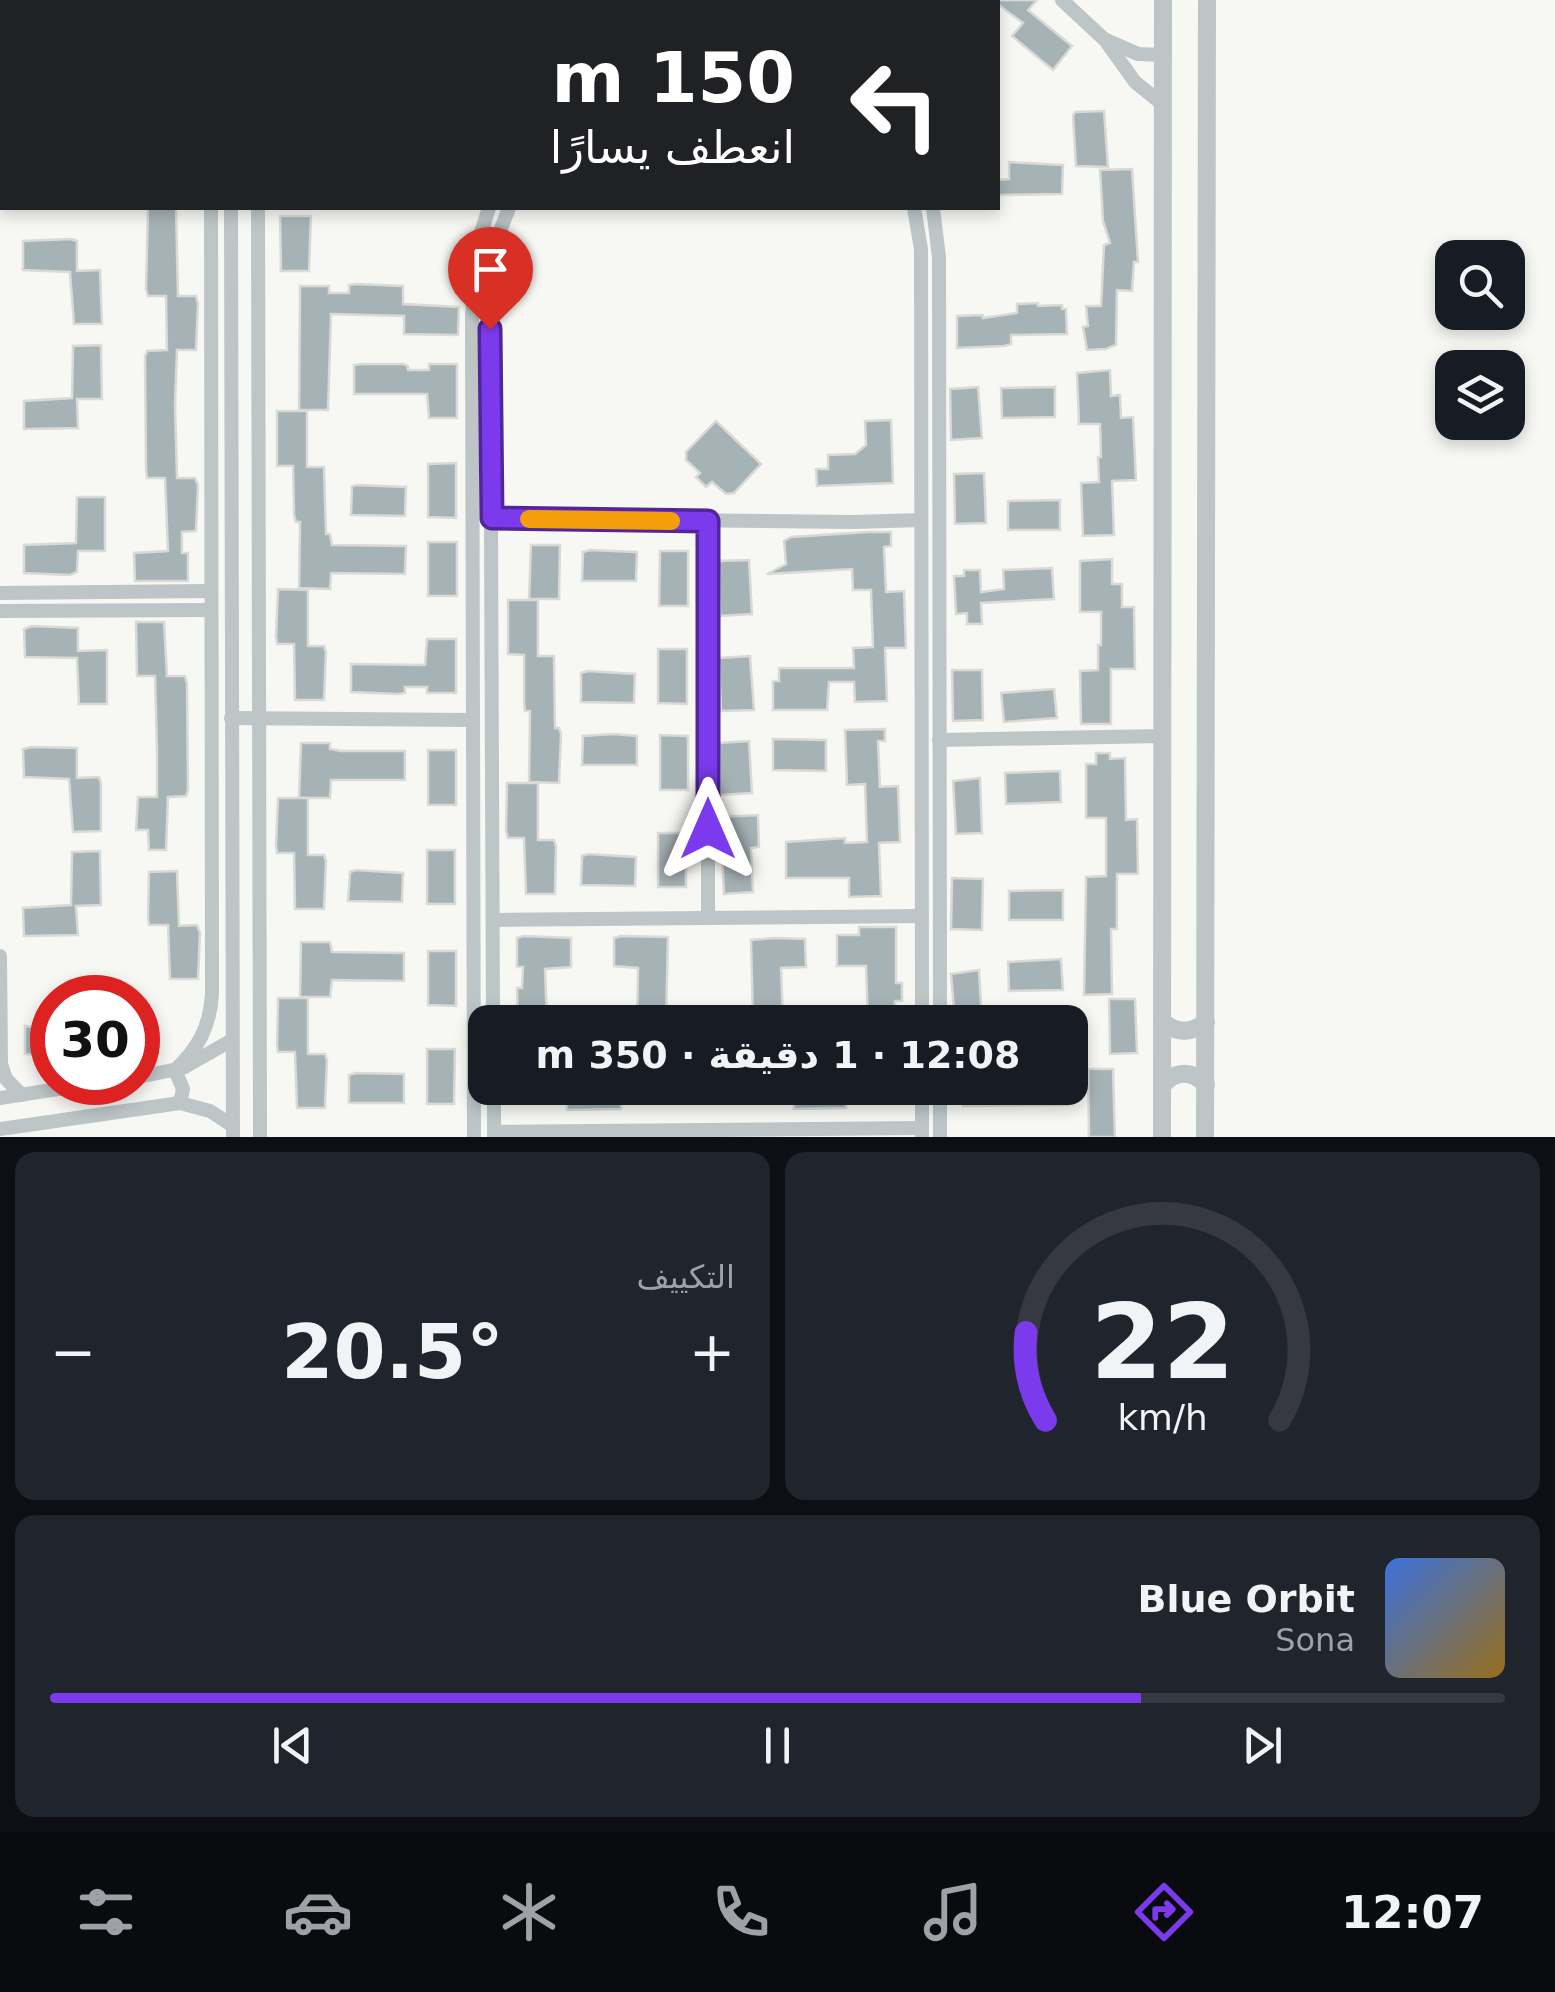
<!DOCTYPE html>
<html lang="ar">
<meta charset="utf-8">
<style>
:root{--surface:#171b24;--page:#20242c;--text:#f1f3f6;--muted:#9ea1a6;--line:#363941;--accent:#7c3aed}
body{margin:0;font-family:"DejaVu Sans",Cairo,sans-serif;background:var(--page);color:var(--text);direction:rtl;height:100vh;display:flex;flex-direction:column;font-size:38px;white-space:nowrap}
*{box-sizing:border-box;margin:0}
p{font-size:32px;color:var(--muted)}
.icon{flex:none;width:55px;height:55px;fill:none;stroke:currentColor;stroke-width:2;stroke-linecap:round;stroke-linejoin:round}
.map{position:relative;height:1137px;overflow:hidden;direction:ltr}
.sheet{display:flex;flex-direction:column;gap:15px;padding:15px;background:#0d0f14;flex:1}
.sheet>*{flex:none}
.hud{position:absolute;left:0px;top:0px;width:1000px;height:210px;box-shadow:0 5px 15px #0003;direction:rtl;background:#202124;color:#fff;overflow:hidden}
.tools{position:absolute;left:1435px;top:240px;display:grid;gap:20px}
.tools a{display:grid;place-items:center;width:90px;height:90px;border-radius:20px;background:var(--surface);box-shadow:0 5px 15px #0003;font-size:50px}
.speed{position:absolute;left:30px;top:975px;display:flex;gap:20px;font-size:50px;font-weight:700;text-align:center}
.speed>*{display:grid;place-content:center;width:130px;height:130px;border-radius:50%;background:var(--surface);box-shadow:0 5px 15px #0003;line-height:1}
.speed .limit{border:15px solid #d22;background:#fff;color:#111}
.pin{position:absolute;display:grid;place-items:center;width:85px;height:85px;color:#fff;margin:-102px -42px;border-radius:50% 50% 50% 0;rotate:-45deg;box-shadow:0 0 10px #0007}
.pin .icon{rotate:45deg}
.me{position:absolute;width:110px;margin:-55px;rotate:0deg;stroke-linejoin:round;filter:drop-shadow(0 0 8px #0008)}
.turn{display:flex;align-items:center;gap:35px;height:210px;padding:0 40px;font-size:45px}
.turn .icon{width:130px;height:130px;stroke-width:2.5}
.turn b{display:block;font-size:70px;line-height:85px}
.big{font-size:75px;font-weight:600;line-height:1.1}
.sheet .widget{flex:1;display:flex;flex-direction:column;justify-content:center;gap:15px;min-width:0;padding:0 35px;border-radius:20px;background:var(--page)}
.sheet .dial{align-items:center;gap:0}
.dial svg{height:260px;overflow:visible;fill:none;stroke:var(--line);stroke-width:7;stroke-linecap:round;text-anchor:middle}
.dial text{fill:var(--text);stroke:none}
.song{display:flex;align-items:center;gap:30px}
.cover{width:120px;height:120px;border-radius:15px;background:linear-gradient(135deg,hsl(220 70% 55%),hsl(40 70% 35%))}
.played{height:10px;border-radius:5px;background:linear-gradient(90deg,var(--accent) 75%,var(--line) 75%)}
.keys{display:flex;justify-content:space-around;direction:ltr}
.heat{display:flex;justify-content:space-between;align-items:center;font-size:55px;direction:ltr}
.sheet .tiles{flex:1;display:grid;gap:15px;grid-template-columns:1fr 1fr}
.widget:last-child{grid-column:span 2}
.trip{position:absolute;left:468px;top:1005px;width:620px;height:100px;border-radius:20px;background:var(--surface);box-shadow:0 5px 15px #0003;font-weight:600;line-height:100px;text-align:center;direction:rtl}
.tabs{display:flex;height:160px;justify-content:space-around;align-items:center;background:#090b0e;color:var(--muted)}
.tabs .icon{width:70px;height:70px}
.tabs .on{color:var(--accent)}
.tabs b{font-size:45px;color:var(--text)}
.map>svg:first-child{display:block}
.building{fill:#a6b3b6;stroke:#d9d9d6;stroke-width:2.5}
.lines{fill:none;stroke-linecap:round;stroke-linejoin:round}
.minor{stroke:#bdc5c7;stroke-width:14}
.tertiary{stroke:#bdc5c7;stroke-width:18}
.route-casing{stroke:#51269a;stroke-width:25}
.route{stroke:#7c3aed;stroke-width:18}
.slow{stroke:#f59e0b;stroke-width:18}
</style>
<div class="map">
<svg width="1555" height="1137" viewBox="0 0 1555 1137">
<rect width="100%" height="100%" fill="#f7f7f4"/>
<g class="building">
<path d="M992,0H1037L1028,10L1072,46L1053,70L1012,36L1023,23Z"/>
<path d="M1104,111L1108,167L1076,166L1073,116L1075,112Z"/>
<path d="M1009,162L1063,165L1062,194L998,195V180L1009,179Z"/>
<path d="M1132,169L1138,262H1134L1132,291L1117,290L1116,345L1106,349L1087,350L1083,327L1088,326L1086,306H1101L1104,245L1110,243L1103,221L1100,170Z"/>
<path d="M148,208H176L178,296H196L198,304L196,350H177L175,404L177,478H195L198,485L196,531L182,532V553H188V581H135L134,553L168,551L165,478H147L146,470L145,357L147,351L167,350L166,296H148L146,289Z"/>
<path d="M280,216H311L309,271H281Z"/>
<path d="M71,239L77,241V271L100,270L102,324H74L70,272L23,270V241Z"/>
<path d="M356,284L403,286V304L459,307L458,335L404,334V316L331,314L328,410H299L300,286H329V293H349V285Z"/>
<path d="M1038,303V306L1062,305V309H1066L1067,334L1011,335V344L1004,346L957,348V316L983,315V318L1017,313V304Z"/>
<path d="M101,345L102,399H77L78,428L24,429V401L72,398L73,346Z"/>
<path d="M362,364H403L408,366V370H429V364H457V418H429L427,394H354V365Z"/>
<path d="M1110,370L1111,396L1120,395L1121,418L1133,417L1136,480L1112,481L1114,535L1083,536L1081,483L1099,482L1098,457H1101L1100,424H1079L1077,373Z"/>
<path d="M978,387L982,438L951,440L950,389Z"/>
<path d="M1055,387V417L1002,418L1001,388Z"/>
<path d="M277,411H307V467H324L326,534H330L332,545L406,546L405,574L331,573L330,589L299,588L300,522H296L294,515L293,466H277Z"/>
<path d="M891,420L893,483L817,486L816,469H828V455L855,454L866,445L865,421Z"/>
<path d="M716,421L761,464L734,493L726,494L712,482L706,487L696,477L700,473L686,460V452Z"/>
<path d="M456,463V518L428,517V464Z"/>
<path d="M984,473L986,523L955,524L954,474Z"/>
<path d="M358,485L406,487L405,516L351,515L352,486Z"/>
<path d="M77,497H105V551H78L77,572L70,575L24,573V545L76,543Z"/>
<path d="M1060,500V530H1008V501Z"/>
<path d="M868,532H891V546L884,547L886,592L904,591L906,648H885L887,701L855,702L854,682H829L827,710H773V681H779V668H854L853,648L873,647L871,590H853L852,569L767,574L786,564L784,541L791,537Z"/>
<rect x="428" y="542" width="29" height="54"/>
<path d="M531,545H560L559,599H529Z"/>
<path d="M590,550L637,552L636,581H582L583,552Z"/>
<path d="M660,551H688V606H659Z"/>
<path d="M1112,559V584H1122V607H1134L1135,669H1111V724H1081L1080,671L1098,670V645H1101V612H1080V561Z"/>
<path d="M749,560L752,614L720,616L719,561Z"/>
<path d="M1052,568L1054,599L981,603L982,624H967V613L956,614L954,576H964V570H980L981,592L1004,589L1003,570Z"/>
<path d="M278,589L308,590V646H324L326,652L324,700H295L294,644H277L276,636Z"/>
<path d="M508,600H538V656H554L555,728H559L561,734L559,783L529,782L530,711H525L524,703V655L508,654Z"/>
<path d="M136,622H164L167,676H185L187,684L188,790L186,796L168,797L166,850H149L148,830H136L138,797H157V749L155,676H137Z"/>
<path d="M32,626L78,628V651L107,650V704H79L77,658L25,657L24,629Z"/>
<path d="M427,639H456V693H427V687H405V693L398,694L351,692V664L425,665Z"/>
<path d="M658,649H687V704L658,703Z"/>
<path d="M750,656L754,710L721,711L719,658Z"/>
<path d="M952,670H982L983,720L953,721Z"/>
<path d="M588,671L635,674L634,703L581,702V673Z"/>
<path d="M1054,689L1057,718L1004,722L1001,693Z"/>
<path d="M885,729V741H878L880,787L898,786L900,842L879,843L881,896L849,897V878H786V842L845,838V843L867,842L865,784L847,785L845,730Z"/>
<path d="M613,734L637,736V765H582L583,736Z"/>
<path d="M660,735L688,736V790H660Z"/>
<path d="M773,739L826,740V771L773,770Z"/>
<path d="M749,741L752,793L720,795L719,743Z"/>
<path d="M301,743H330V749L341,751H405V780H331L330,798H299Z"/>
<path d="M31,747L77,748V778L99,777L101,783V831L73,832L69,779L24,777L23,749Z"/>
<rect x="428" y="750" width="28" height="55"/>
<path d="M1096,753H1110V759L1125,758L1126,820L1137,819L1138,874H1117V929H1111L1112,994L1084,995L1086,877L1106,876V818H1086V764H1096Z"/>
<path d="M1060,771L1061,802L1006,804L1005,773Z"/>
<path d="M980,778L982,833L956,834L953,781Z"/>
<path d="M507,783H538V840H554L556,846L555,894H526L524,838H508L506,831Z"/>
<path d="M278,798H308V855H324L326,861L324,909H295L294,853H277L276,845Z"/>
<path d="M758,815L759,847L751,848L753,892L724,894L720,817Z"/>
<rect x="658" y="833" width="28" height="54"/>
<rect x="427" y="850" width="28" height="54"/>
<path d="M100,851L101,905L76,906L78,935L24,936L23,908L71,905L72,852Z"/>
<path d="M588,854L636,857L635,886L581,885L582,856Z"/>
<path d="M356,870L403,873L402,902L348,901L350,872Z"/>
<path d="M177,871L179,926L197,925L200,933L198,979H170L168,925H149L148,918L149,872Z"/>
<path d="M952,878L983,879L982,930L951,929Z"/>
<path d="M1063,890V920H1009V891Z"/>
<path d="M859,927H896V983H902V1001H895V1022H868L866,966H837V935H859Z"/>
<path d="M524,936L571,938V967L545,969L547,1022H518L517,988H522L523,967H517V938Z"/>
<path d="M621,936L668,937L666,1022H637L638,968L614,966V938Z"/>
<path d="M776,938L805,939L806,967L781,968L783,1022H753L751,940Z"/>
<path d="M301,942H330L332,952L404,953V981L332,980L330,997H300Z"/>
<path d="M428,951H456V1006L428,1005Z"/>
<path d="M1061,959L1063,990L1009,991L1008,962Z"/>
<path d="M979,970L982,1021L955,1022L951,974Z"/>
<path d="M78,979H106L109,998L77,997Z"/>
<path d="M278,998H308V1054H325L327,1060L325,1108H297L295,1052H278L277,1045Z"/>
<path d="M1109,999H1135L1137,1053L1110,1054Z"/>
<path d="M25,1026L52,1029V1052L43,1056L25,1054Z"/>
<path d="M427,1049H455L454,1104H427Z"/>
<path d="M1088,1069H1113L1115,1137H1089Z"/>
<path d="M356,1073L404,1074V1103H349V1075Z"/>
<path d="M567,1088H621V1109L567,1110Z"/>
<path d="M794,1088H846V1108L794,1109Z"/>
<path d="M963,1088H1068V1105L963,1106Z"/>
</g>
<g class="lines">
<g class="minor">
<path d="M231,0V2"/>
<path d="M648,0V2"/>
<path d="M665,0V2"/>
<path d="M1062,0L1105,40L1135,82L1161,103"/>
<path d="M259,2V0"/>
<path d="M0,31L2,32"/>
<path d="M1106,40L1138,54L1162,55"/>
<path d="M0,103L2,102"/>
<path d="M231,208L233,1137"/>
<path d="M258,208L260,1137"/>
<path d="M914,208L921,249L922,1022"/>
<path d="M933,208L939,257L940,1022"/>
<path d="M493,518L854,522L921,520"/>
<path d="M0,593L210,591"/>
<path d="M0,611L210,610"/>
<path d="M231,718L472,720"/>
<path d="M939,740L1163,736"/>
<path d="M708,918V521"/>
<path d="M493,920L922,916"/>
<path d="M0,956L1,1064L6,1079L22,1095"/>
<path d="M493,1022L490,282L497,239L509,208"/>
<path d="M138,1077L183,1068L232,1040"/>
<path d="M494,1088V1137"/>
<path d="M922,1088V1137"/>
<path d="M0,1098L103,1082"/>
<path d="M180,1103L183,1089L175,1070C198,1049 210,1027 212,994L211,208"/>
<path d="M0,1129L180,1103L210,1111L233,1126"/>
<path d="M494,1132L922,1128"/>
<path d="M474,1137L472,316L477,245L489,208"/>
<path d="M940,1137V1088"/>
</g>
<g class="tertiary">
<path d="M91,2L96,0"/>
<path d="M155,2L160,0"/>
<path d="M0,48L2,46"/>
<path d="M0,80L2,79"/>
<path d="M1162,1021C1176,1034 1191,1034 1206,1022"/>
<path d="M1162,1086C1175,1070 1192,1070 1206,1085"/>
<path d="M1162,1137L1163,0"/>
<path d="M1205,1137L1207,0"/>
</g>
</g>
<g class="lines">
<g class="route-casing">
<path id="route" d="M490,329L492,518L708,521V829"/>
</g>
<use href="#route" class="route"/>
<path class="slow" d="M529,519L671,521"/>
</g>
</svg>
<div class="tools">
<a><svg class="icon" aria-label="search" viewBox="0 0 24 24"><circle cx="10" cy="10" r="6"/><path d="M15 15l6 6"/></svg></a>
<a><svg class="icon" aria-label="layers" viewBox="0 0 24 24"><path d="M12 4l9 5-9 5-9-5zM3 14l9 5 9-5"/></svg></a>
</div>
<div class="speed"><div class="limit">30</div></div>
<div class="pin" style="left:490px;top:329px;background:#d93025"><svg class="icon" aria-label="arrive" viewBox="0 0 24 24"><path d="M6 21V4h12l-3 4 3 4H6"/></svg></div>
<svg class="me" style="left:708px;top:829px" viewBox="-20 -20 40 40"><path d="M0-17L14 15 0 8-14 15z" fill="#7c3aed" stroke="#fff" stroke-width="4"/></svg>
<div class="trip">12:08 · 1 دقيقة · 350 m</div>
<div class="hud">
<div class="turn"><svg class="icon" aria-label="left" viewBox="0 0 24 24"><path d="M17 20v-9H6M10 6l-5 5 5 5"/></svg><div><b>150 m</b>انعطف يسارًا</div></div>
</div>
</div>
<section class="sheet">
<div class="tiles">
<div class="widget dial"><svg viewBox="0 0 100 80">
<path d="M14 69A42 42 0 1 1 86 69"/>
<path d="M14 69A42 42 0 0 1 8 42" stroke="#7c3aed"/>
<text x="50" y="56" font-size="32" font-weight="700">22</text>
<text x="50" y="72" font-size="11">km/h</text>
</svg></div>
<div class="widget"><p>التكييف</p>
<div class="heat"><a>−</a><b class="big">20.5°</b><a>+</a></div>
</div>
<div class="widget">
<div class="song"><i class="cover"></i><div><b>Blue Orbit</b><p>Sona</p></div></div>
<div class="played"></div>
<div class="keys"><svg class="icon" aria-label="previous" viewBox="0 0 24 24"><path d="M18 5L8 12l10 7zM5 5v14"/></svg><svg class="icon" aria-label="pause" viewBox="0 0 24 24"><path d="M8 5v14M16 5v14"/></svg><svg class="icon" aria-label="next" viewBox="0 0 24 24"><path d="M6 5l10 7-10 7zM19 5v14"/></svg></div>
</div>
</div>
</section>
<nav class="tabs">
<b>12:07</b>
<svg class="icon on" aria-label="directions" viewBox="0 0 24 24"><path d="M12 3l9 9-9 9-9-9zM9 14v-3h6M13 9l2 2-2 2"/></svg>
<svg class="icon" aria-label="music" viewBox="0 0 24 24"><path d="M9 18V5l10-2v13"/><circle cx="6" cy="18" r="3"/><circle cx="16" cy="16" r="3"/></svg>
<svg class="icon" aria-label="phone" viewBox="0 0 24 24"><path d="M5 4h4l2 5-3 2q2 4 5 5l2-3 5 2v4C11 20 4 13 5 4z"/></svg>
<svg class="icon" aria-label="climate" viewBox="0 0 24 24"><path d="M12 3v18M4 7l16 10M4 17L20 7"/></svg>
<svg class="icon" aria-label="car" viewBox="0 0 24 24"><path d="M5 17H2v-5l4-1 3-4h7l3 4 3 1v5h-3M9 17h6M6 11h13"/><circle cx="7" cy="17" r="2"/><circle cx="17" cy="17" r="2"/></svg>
<svg class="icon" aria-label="filters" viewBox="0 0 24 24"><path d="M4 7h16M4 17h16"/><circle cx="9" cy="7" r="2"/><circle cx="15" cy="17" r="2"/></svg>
</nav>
